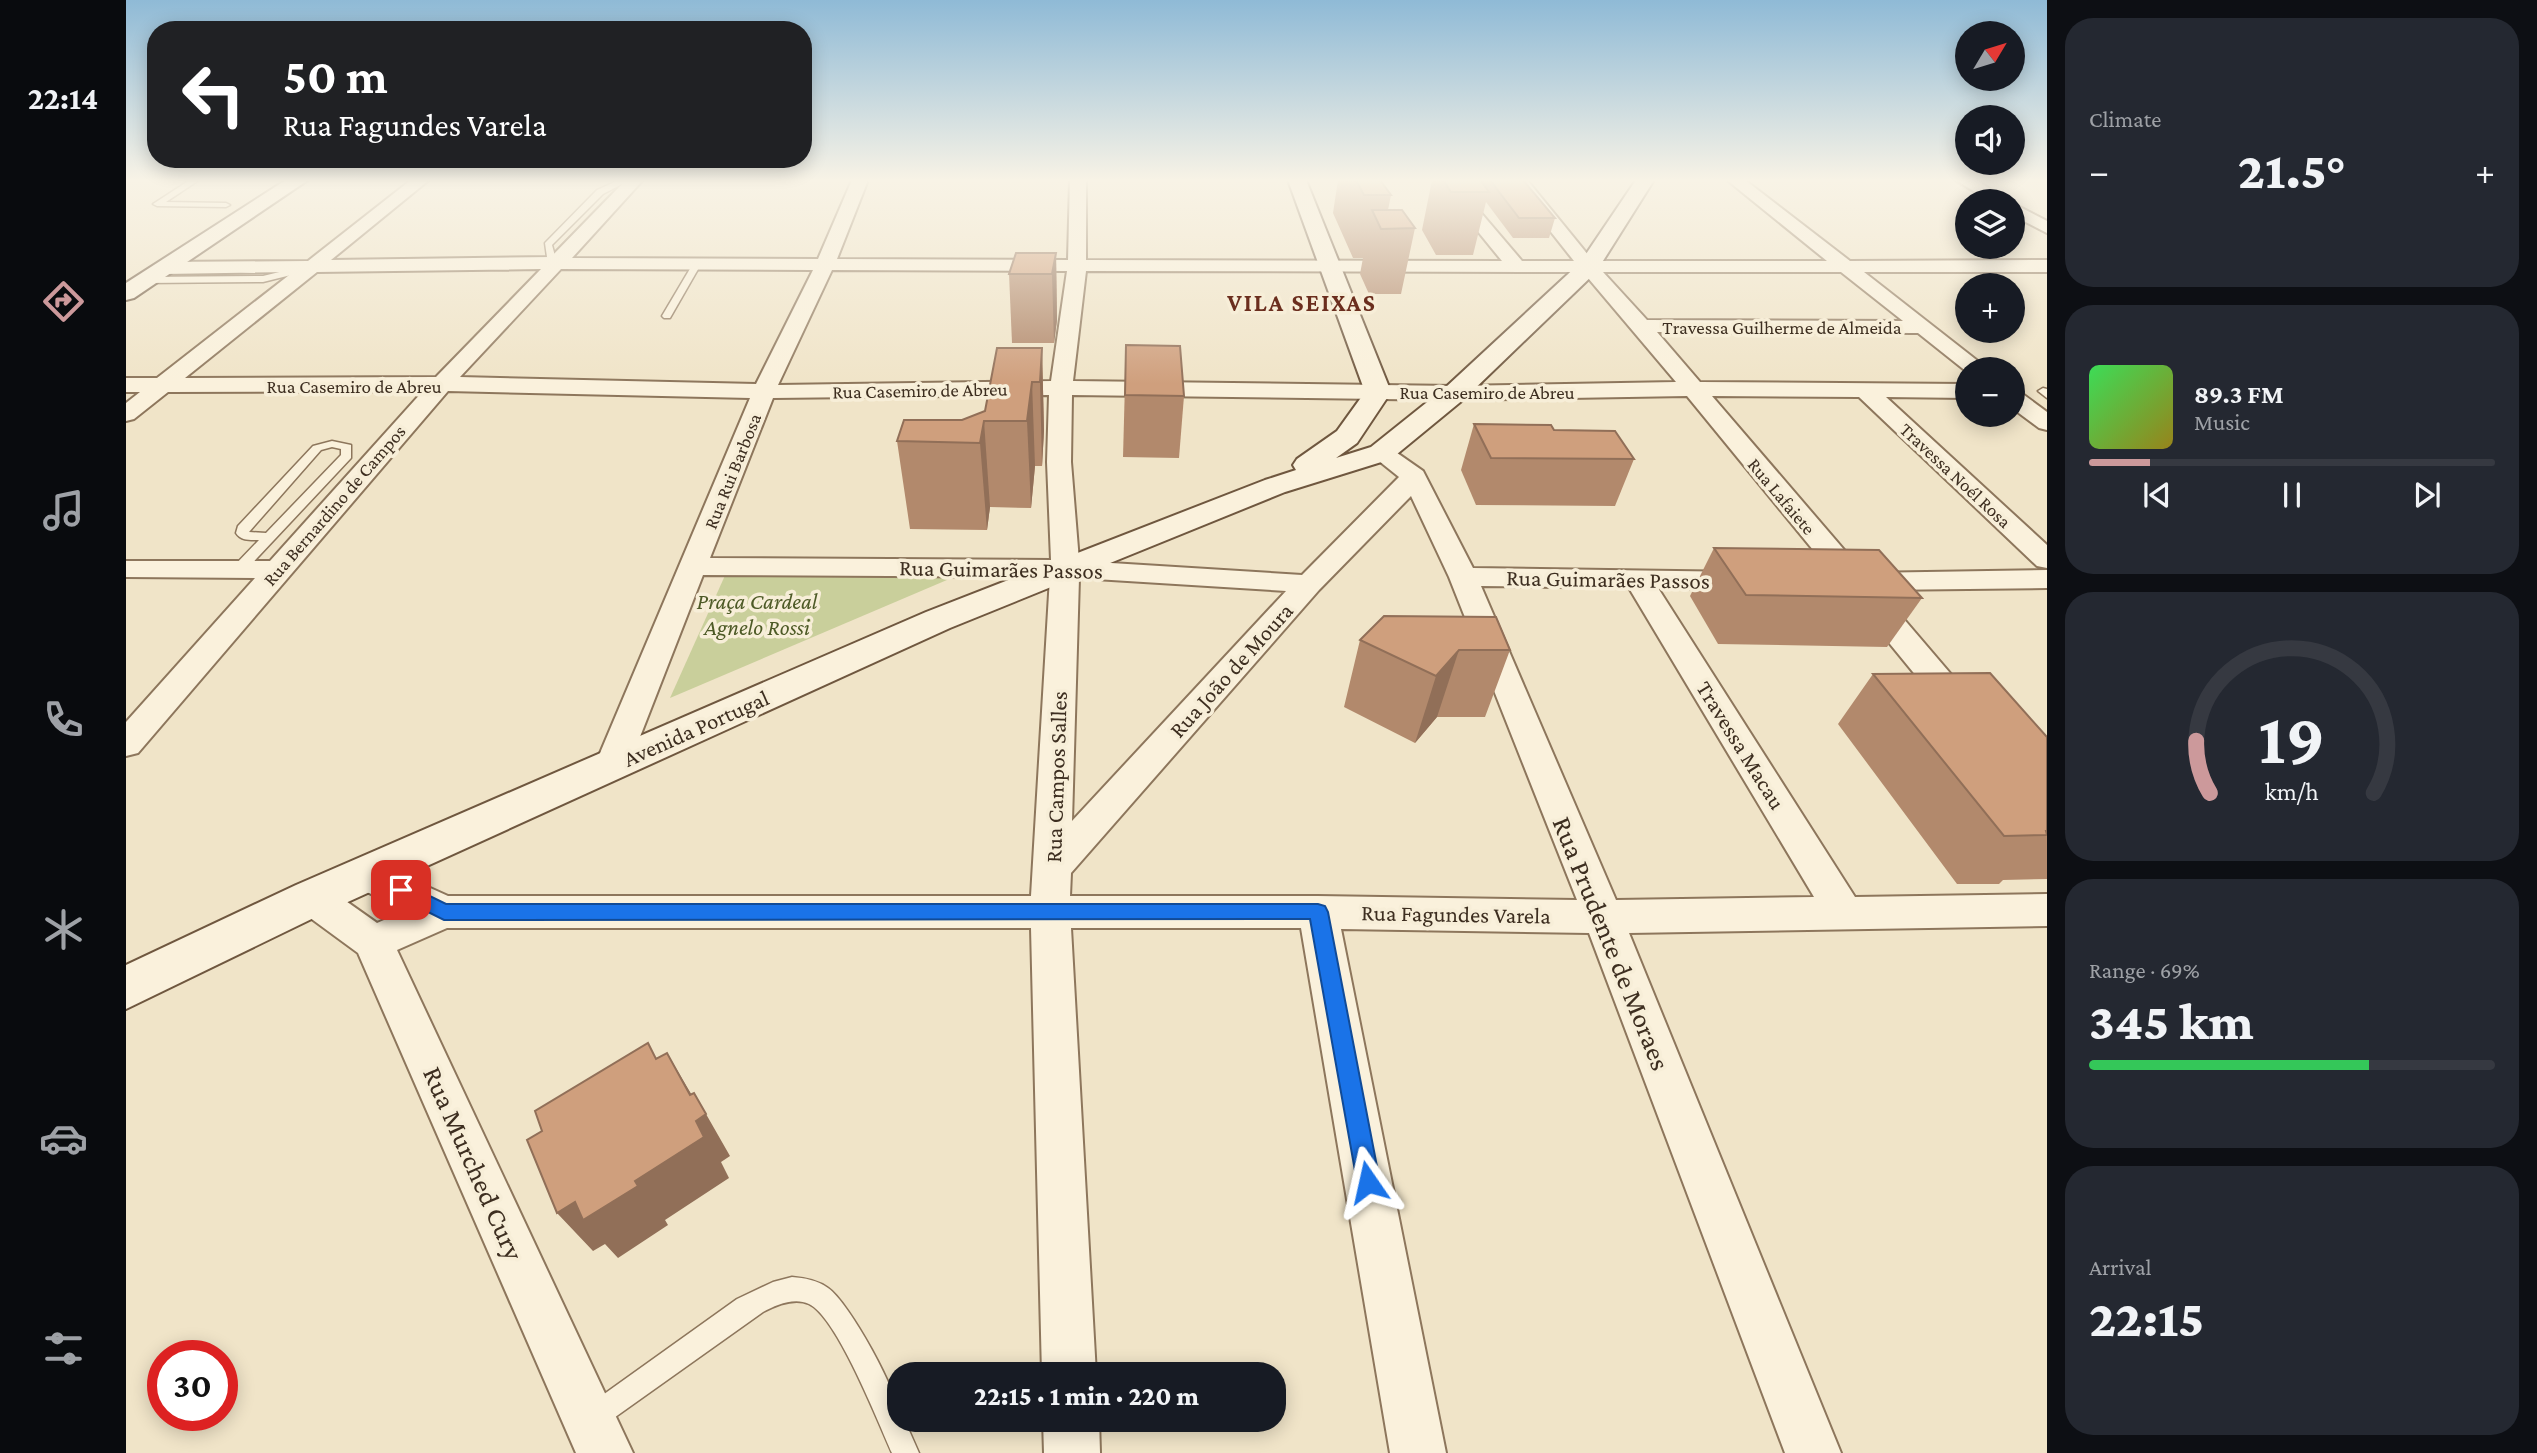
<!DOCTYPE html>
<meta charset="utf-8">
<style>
:root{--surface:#171b24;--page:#242831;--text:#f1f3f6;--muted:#9ea1a6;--line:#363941;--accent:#cc999b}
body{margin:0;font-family:"Crimson Pro",serif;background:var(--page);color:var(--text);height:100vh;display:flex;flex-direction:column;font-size:26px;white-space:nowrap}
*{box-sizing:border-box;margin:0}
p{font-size:23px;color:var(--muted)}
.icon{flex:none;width:38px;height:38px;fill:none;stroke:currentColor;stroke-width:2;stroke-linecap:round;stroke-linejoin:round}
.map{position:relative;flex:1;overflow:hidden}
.drawer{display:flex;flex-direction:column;gap:18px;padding:18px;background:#0d0f14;width:490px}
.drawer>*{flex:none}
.banner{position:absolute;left:21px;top:21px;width:665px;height:147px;border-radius:28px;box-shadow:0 4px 18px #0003;background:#202124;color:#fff;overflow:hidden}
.needle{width:46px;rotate:52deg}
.controls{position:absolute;left:1829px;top:21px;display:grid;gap:14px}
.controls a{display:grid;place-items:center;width:70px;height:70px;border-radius:50%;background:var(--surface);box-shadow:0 4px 18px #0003;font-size:35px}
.speed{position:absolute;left:21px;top:1340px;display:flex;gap:14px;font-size:35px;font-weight:700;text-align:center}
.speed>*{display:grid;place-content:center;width:91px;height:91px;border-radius:50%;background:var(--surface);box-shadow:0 4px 18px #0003;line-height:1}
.speed .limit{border:10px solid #d22;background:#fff;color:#111}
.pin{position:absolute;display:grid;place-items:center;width:60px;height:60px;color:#fff;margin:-30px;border-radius:14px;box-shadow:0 4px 10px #0006}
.me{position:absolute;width:77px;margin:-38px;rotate:349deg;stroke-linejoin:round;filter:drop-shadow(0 0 5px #0008)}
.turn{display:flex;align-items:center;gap:24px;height:147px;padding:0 21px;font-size:32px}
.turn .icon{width:91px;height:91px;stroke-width:2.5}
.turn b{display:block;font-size:49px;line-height:60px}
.big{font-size:52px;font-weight:800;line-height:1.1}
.drawer .widget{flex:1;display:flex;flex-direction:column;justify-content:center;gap:10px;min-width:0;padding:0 24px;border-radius:28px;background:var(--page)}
.drawer .dial{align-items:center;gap:0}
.dial svg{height:182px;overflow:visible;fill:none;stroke:var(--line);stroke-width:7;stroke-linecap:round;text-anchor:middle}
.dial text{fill:var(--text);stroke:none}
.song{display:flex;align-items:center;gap:21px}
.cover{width:84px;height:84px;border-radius:10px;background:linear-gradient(135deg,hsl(130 70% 55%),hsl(50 70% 35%))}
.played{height:7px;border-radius:4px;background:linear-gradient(90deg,var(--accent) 15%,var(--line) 15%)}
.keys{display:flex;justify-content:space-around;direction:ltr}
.heat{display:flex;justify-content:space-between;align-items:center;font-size:38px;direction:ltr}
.charge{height:10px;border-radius:5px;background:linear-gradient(90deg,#34c759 69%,var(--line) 0)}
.trip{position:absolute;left:761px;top:1362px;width:399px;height:70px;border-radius:28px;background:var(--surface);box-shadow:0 4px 18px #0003;font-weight:800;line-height:70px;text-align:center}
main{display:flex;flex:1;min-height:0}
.menu{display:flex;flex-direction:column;width:126px;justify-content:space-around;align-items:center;background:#090b0e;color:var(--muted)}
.menu .icon{width:49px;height:49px}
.menu .current{color:var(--accent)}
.menu b{font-size:32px;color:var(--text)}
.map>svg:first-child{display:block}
.green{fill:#c9cf9b}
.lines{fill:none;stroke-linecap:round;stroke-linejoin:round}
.lane-casing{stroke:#8d765c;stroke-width:3}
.street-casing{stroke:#8d765c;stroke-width:4}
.secondary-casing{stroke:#6f573f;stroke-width:4}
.lane{fill:#faf1dc;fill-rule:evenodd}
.street{fill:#faf1dc;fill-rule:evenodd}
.secondary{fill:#faf1dc;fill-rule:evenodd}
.wall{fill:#b2896c}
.shaded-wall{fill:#916f58}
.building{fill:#cf9f7d;stroke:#916f58;stroke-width:2}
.route{fill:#1a73e8;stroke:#114b97;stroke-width:2}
.labels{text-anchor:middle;stroke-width:7;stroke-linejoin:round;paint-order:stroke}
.far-street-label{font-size:19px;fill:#3d2e20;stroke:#f7eed8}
.street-label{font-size:23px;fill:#3d2e20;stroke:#f7eed8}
.park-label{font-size:23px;font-style:italic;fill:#4d5a26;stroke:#f7eed8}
.far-district-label{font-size:24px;font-weight:bold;letter-spacing:2px;fill:#6b2e1e;stroke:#f7eed8}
.near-street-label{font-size:28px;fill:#3d2e20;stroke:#f7eed8}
</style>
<main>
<nav class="menu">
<b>22:14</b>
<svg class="icon current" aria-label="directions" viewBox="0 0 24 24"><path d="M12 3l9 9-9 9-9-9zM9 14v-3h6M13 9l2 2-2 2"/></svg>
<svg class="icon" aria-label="music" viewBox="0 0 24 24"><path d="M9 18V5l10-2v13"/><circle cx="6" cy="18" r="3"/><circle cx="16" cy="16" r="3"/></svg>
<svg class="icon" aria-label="phone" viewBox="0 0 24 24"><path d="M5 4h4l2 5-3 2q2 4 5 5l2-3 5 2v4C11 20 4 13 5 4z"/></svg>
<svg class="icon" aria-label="climate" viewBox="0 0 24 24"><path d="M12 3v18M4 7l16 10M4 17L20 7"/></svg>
<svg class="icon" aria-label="car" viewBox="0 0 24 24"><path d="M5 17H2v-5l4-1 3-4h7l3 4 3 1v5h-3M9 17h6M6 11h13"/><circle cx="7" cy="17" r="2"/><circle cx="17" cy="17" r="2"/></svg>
<svg class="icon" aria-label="filters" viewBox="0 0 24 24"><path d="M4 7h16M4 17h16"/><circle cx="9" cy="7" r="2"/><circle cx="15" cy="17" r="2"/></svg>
</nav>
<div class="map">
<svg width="1921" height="1453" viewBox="0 0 1921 1453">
<rect width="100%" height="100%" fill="#f0e4c8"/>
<path class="green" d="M601,571L828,577L544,698Z"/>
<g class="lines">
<g class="lane-casing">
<g id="lane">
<path d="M64,180H73L40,202L100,203L104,205L100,207L31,206L27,204Z"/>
<path d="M493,180H504L477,194L426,245L429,256L436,263L429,265L421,257L419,243L471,190Z"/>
<path d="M568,262L575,264L544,318H538L536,316Z"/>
<path d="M182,265L185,266V270L137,282L19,283L14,280L19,277L137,276Z"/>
<path d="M1917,388L1921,389V398L1912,391Z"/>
<path d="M206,441L225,445V458L118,572H108V566L133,540C124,540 115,541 110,533L112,526L187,446ZM206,447L215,449V455L140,533L123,532L195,450Z"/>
<path d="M666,1277C679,1278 691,1280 702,1288C723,1302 774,1395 774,1419H778L793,1453H766C752,1422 711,1317 683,1304C668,1297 650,1305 637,1312L478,1425L469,1429L460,1425L456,1416L460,1407L611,1299L647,1282Z"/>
</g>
</g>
<g class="street-casing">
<g id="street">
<path d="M285,180H303L205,260L425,257L500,180H517L446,258L692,259L726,180H742L711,259L942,260L944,180H960V260L1376,261L1310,180H1327L1396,261H1448L1384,180H1401L1467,261H1701L1601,180H1619L1724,261L1921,260V272H1738L1862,369H1841V372L1792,333L1531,332L1574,382L1841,384V398L1760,397L1921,545V568L1911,566L1733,397L1586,396L1738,573L1921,570V588L1753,590L1847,700L1851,708L1847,716L1835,719L1823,716L1561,396L1329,400L946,395L945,462L953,561L1176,575L1273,477L1243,453L1246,448L1255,446L1264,448L1297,471L1347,568L1618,572L1628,575L1632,581L1628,587L1618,590L1532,588L1729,897L1921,894V926L1503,933L1715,1453H1659L1463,933L1215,929L1320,1453H1264L1175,928H945L970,1374H916L905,928H321L271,950L507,1453H450L232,953L172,909L167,898L172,887L186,882L200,887L251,923L279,911L227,885L221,874L227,863L240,859L322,896H905L924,577L577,575L503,765L498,774L486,778L474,774L469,765L624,398L322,391L12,753L0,756V722L129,578L0,577V561H144L297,391L42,392L8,419L0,421V403L14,392H0V378H31L167,272L38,274L29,268L38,262L182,261ZM415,269L310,377L59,378L191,272ZM435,269L687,270L630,384L334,377ZM706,270L941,271L925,381L652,385ZM960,271L1457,272L1550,382L1329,386L947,381ZM1477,272H1715L1777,321L1521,320ZM923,395L921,462L925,560L584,558L647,398ZM1285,496L1323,577L1451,900L1192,896H944L945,873L1193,590ZM953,578L1160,591L946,821ZM1355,586L1503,588L1688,897L1490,900Z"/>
<path d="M1830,180H1850L1883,201H1863Z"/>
<path d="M1886,203L1921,221V233L1886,215Z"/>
<path d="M1886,390L1894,392L1921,412V430L1913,428L1886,408Z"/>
<path d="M917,1419H973L974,1453H918Z"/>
</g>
</g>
<g class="secondary-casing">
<g id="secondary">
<path d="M160,180H182L8,298L0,300V283Z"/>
<path d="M1162,180H1180L1265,392L1231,443L1210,458L1245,447L1320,387L1454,263L1510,180H1528L1470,272L1338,399L1265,459L1159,492L824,628L202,911L0,1009V965L170,885L800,612L1139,480L1170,470L1167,465L1171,459L1211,431L1239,392Z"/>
</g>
</g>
<use href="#lane" class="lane"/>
<use href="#street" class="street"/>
<use href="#secondary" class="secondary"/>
</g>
<g class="wall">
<path d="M1212,180H1254L1265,195L1262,210L1289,228L1275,294H1243L1234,274L1237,258H1227L1207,213Z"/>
<path d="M1306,180H1397L1429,218L1423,238H1387L1360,202L1347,255H1310L1296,230Z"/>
<path d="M930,253L931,320L928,343H886L883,274Z"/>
<path d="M1000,345L1058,396L1053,458L997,457Z"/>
<path d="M916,348L918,431L916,466H909L905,508L864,507L861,530L784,529L771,441L836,420L859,411Z"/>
<path d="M1348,424L1428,430L1508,459L1489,506L1350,505L1335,470Z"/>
<path d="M1588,548L1796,598L1761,647L1592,644L1564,596Z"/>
<path d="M1234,640L1384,650L1359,717H1311L1289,743L1218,707Z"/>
<path d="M1747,674L1921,737V879L1877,880L1873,884H1831L1712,724Z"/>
</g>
<g class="shaded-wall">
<path d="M930,253L931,320L928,343L926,274Z"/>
<path d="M916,348L918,431L916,466L914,382Z"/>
<path d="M906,382L909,466L905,508L901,421Z"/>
<path d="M858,421L864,507L861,530L854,443Z"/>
<path d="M1333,650L1311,717L1289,743L1310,676Z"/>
<path d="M541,1053L567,1097L568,1093L604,1156L595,1162L603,1178L539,1220L542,1225L492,1258L479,1244L467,1251L431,1213L449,1202L509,1181L570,1121L564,1095Z"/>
</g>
<g class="building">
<path d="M1230,180H1254L1265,195H1238Z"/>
<path d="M1317,180H1354L1363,192H1325Z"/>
<path d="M1364,180H1397L1429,218H1393Z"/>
<path d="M1246,210H1276L1289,228L1255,229Z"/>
<path d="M890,253H930L926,274H883Z"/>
<path d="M1000,345L1054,346L1058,396L999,395Z"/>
<path d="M871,348H916L914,382H906L901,421H858L854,443L771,441L778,420H836L859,411Z"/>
<path d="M1348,424L1425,425L1428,430L1489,431L1508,459L1365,458Z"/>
<path d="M1588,548L1753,550L1796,598L1620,595Z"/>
<path d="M1258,616L1370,617L1384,650H1333L1310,676L1234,640Z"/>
<path d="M1864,673L1921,737V831H1920L1921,835L1878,836L1747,674Z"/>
<path d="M522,1043L530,1059L541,1053L564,1095L568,1093L580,1114L570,1121L578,1137L509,1181L512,1186L457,1220L449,1202L431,1213L401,1140L416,1131L409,1111Z"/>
</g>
<linearGradient id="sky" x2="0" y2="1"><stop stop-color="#8fbad6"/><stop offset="0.47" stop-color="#f8f3e6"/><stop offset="1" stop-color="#f8f3e6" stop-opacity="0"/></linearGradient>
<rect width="1921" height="384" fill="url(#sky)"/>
<path class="route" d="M275,882L320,904H1192L1199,906L1202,912L1254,1182L1250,1190L1242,1194L1234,1190L1231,1182L1184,919L318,920L268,895L266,890L268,885Z"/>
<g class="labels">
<g class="far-street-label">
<text x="1656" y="334">Travessa Guilherme de Almeida</text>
<text x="228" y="393">Rua Casemiro de Abreu</text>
<text transform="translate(794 390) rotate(-1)" y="7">Rua Casemiro de Abreu</text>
<text x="1361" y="399">Rua Casemiro de Abreu</text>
<text transform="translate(606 471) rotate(-68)" y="7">Rua Rui Barbosa</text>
<text transform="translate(1830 475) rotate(43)" y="7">Travessa Noél Rosa</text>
<text transform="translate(1656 496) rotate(50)" y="7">Rua Lafaiete</text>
<text transform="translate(208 505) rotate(-49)" y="7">Rua Bernardino de Campos</text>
</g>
<g class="street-label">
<text transform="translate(875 569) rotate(1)" y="8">Rua Guimarães Passos</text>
<text transform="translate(1482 579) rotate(1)" y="8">Rua Guimarães Passos</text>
<text transform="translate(1105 670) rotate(-48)" y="8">Rua João de Moura</text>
<text transform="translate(570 728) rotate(-24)" y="8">Avenida Portugal</text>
<text transform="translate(1615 745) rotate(58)" y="8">Travessa Macau</text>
<text transform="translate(930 777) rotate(-88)" y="8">Rua Campos Salles</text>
<text transform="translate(1330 914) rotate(1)" y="8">Rua Fagundes Varela</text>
</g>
<g class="park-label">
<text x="631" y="609">Praça Cardeal<tspan x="631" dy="26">Agnelo Rossi</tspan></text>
</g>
<g class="far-district-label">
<text x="1176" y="311">VILA SEIXAS</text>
</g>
<g class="near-street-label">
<text transform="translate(1486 943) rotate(68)" y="10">Rua Prudente de Moraes</text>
<text transform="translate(348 1163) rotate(66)" y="10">Rua Murched Cury</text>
</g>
</g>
</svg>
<div class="controls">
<a><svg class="needle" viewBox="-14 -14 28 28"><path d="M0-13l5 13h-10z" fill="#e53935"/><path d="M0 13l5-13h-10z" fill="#9ea1a6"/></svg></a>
<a><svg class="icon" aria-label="sound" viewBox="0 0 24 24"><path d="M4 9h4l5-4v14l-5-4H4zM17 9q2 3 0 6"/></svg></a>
<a><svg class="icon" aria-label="layers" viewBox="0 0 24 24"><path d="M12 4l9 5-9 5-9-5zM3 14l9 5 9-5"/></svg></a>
<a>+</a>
<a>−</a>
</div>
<div class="speed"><div class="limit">30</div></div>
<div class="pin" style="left:275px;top:890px;background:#d93025"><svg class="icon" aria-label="arrive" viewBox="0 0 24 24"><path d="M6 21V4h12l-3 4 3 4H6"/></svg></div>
<svg class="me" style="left:1242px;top:1182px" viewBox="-20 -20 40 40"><path d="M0-17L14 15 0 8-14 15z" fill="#1a73e8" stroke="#fff" stroke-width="4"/></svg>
<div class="trip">22:15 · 1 min · 220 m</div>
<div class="banner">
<div class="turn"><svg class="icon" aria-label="left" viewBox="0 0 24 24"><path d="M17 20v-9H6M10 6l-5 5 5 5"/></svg><div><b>50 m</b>Rua Fagundes Varela</div></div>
</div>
</div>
<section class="drawer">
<div class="widget"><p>Climate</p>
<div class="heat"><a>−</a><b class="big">21.5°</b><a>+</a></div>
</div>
<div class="widget">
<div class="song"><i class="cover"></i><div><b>89.3 FM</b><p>Music</p></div></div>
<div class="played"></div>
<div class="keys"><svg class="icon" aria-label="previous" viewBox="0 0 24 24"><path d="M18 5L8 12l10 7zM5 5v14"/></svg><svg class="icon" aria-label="pause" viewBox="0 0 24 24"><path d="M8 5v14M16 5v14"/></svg><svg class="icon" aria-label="next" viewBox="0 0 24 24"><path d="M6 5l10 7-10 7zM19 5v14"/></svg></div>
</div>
<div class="widget dial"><svg viewBox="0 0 100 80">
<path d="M14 69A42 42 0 1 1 86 69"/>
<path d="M14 69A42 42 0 0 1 8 46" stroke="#cc999b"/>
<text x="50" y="56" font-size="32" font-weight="700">19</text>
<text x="50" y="72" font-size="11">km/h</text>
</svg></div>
<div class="widget"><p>Range · 69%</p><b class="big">345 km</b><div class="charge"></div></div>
<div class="widget"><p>Arrival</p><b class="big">22:15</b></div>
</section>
</main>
